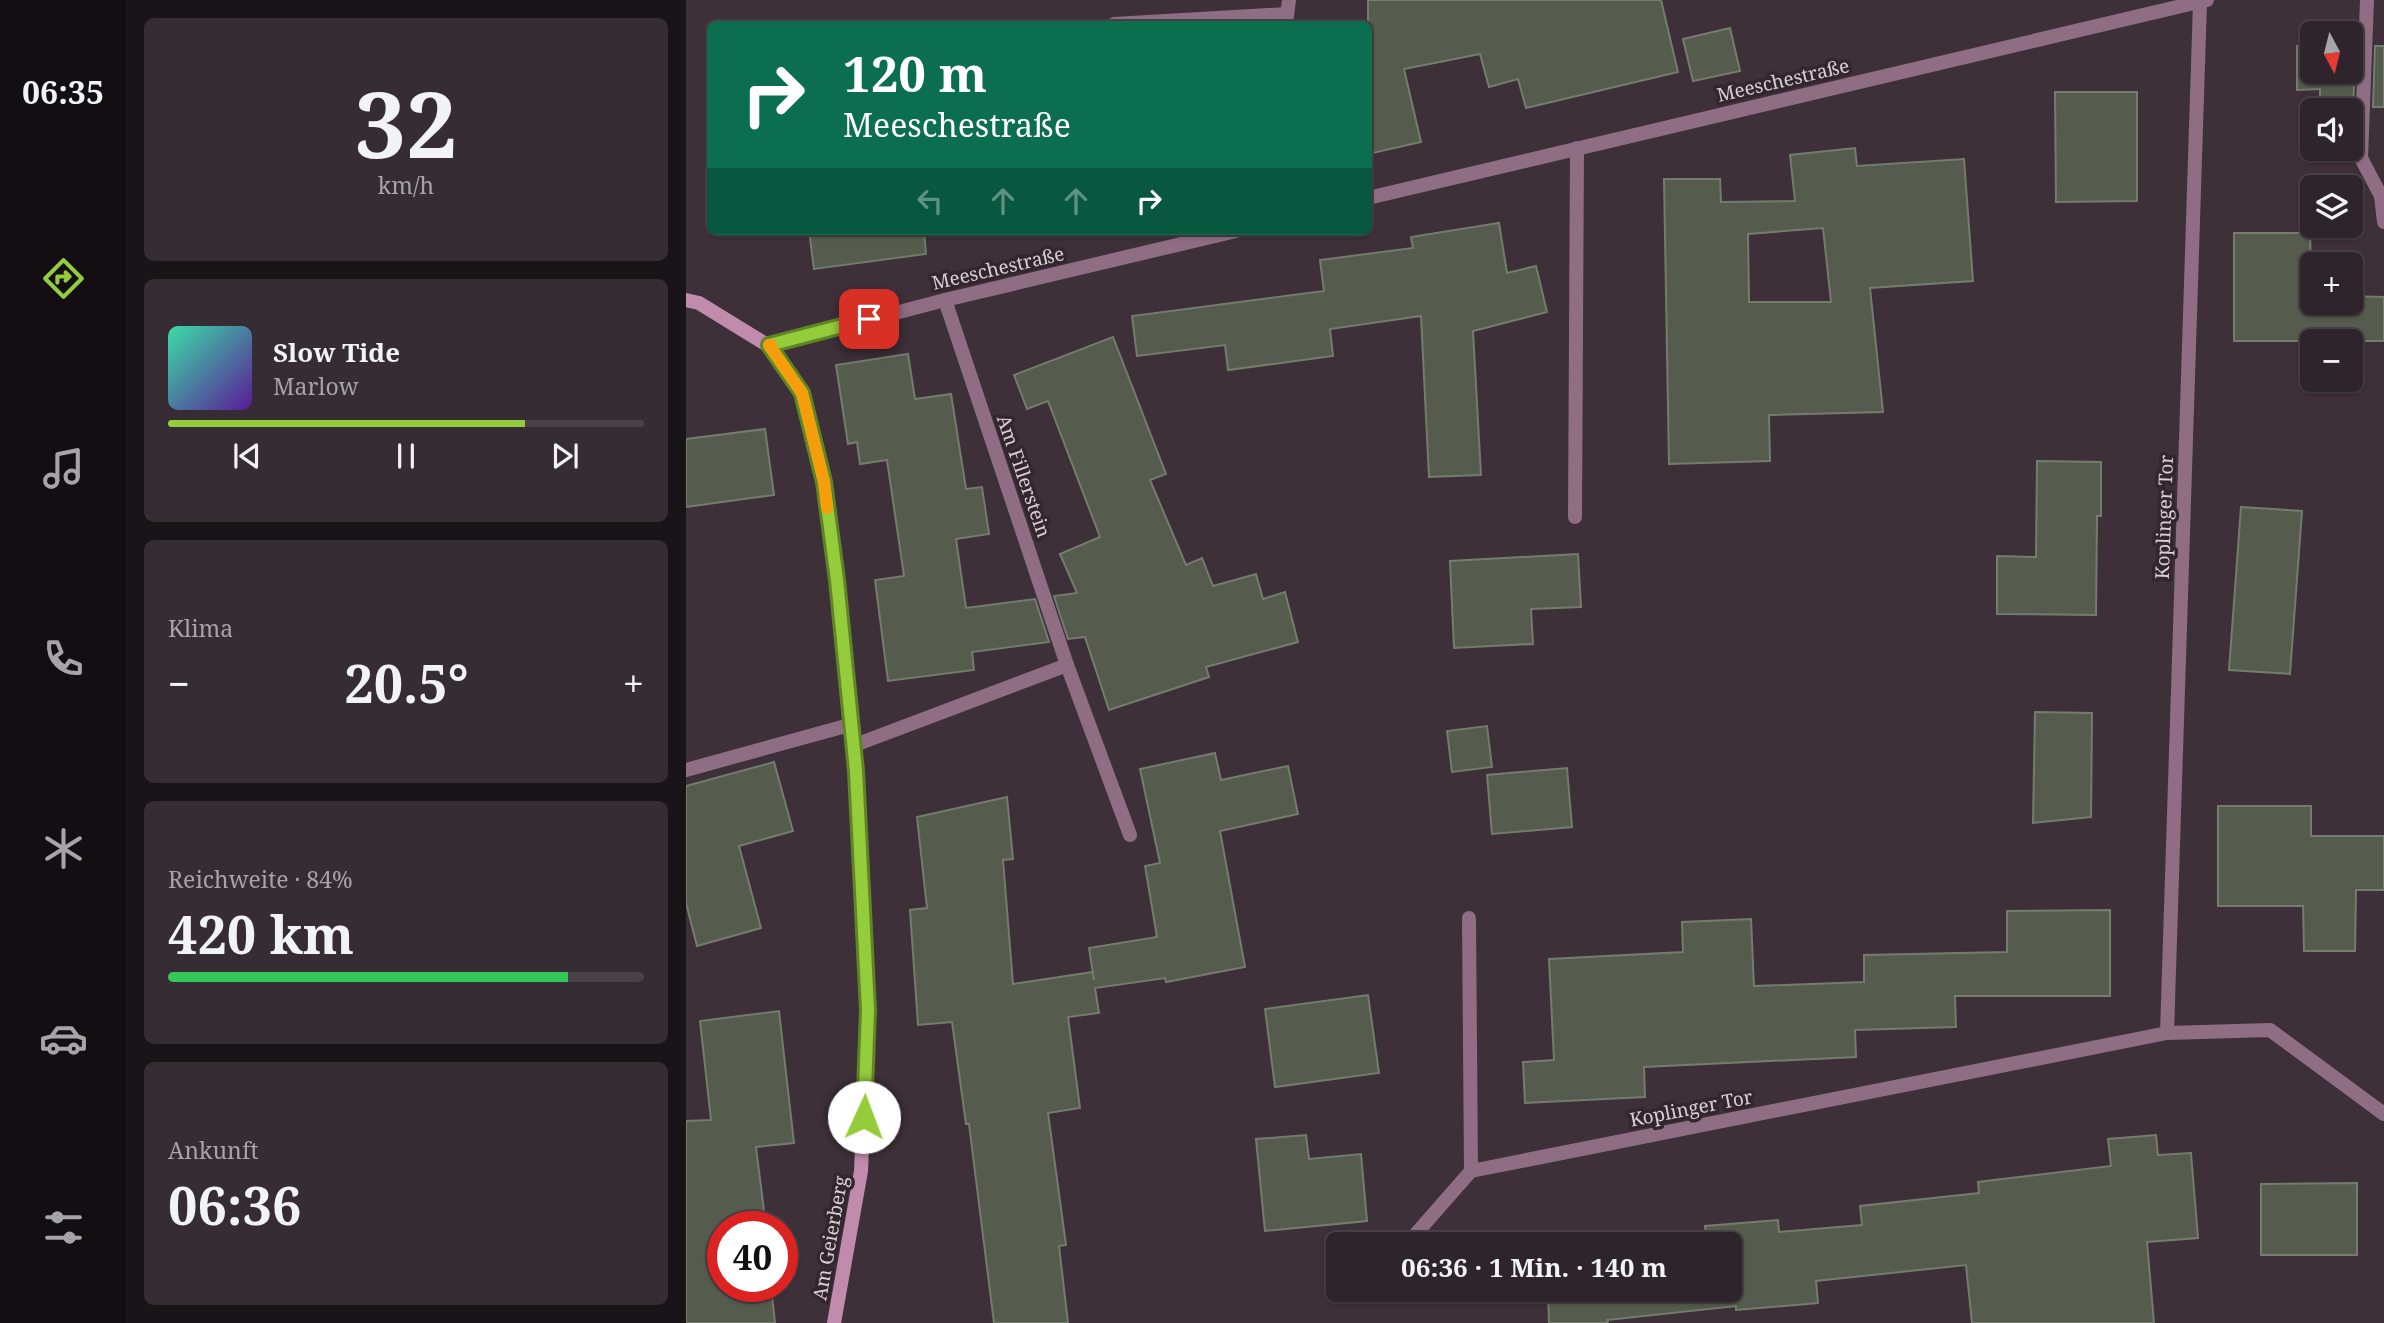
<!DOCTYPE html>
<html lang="de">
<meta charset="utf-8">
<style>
:root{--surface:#2e242b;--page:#362c33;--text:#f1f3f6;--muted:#a7a4a9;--line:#494147;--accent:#94cc3c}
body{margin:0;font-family:"Noto Serif",serif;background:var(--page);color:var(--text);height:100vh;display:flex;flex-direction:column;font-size:26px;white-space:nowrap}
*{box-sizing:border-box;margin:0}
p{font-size:23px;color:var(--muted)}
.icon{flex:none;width:38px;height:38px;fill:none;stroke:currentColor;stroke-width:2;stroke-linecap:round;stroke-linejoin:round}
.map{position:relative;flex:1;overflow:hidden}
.details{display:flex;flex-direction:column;gap:18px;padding:18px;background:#191418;width:560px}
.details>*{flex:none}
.guide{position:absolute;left:21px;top:21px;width:665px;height:214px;border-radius:10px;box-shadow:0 2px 5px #0004,0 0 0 2px var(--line);background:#0b6e4f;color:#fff;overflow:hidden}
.needle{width:46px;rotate:173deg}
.buttons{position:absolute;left:1614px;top:21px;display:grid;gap:14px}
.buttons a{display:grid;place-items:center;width:63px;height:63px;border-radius:10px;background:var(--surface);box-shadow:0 2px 5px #0004,0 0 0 2px var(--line);font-size:35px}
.speed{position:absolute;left:21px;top:1211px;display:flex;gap:14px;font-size:35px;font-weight:700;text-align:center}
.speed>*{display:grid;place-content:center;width:91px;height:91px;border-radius:50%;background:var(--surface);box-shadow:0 2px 5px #0004,0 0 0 2px var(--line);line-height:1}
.speed .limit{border:10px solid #d22;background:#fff;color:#111}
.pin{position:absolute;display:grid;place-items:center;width:60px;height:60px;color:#fff;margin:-30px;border-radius:14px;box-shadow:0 4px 10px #0006}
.me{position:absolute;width:77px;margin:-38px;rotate:2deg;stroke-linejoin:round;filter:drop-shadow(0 0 5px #0008)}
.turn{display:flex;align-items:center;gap:24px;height:147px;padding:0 21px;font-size:32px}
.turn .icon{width:91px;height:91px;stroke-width:2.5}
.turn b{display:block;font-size:49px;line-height:60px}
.lanes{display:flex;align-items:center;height:66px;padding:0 21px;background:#0003;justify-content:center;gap:35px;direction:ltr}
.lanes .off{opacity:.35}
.big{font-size:52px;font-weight:700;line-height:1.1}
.details .card{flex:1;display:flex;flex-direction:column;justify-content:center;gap:10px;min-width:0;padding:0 24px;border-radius:10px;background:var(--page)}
.details .dial{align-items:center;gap:0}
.dial b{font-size:91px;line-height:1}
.song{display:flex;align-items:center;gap:21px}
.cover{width:84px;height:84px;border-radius:10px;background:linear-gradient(135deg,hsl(160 70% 55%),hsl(270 70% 35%))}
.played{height:7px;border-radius:4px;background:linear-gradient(90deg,var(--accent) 75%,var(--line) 75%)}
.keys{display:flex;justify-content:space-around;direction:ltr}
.heat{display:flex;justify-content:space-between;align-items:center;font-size:38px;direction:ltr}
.charge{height:10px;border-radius:5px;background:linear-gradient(90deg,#34c759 84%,var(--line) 0)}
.trip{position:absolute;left:640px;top:1232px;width:416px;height:70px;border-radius:10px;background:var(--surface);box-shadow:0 2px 5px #0004,0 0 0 2px var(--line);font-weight:700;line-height:70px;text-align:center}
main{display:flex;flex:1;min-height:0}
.tabs{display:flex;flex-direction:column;width:126px;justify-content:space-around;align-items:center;background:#120e11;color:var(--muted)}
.tabs .icon{width:49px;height:49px}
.tabs .selected{color:var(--accent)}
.tabs b{font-size:32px;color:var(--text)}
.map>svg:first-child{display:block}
.building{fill:#555c4e;stroke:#747c6d;stroke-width:2;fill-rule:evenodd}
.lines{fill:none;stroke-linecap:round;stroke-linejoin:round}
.lane{stroke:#8f6d83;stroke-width:14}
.street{stroke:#8f6d83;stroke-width:14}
.secondary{stroke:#c18bae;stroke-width:14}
.route-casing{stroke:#608527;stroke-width:18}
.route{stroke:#94cc3c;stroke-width:12}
.slow{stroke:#f59e0b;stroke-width:12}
.labels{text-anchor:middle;stroke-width:7;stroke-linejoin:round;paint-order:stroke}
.street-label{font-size:19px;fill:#d9d0d5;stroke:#33262f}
</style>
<main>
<nav class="tabs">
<b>06:35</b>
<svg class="icon selected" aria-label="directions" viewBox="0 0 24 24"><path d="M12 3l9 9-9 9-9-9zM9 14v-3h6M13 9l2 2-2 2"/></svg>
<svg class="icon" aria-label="music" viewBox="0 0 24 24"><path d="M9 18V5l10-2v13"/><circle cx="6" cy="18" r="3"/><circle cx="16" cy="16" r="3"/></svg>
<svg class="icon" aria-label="phone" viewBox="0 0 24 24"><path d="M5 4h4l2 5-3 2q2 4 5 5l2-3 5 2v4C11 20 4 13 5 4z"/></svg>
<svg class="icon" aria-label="climate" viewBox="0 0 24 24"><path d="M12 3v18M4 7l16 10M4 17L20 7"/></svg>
<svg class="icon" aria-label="car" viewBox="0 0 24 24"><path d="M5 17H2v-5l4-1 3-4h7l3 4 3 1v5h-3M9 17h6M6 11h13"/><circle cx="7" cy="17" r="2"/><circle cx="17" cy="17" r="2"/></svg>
<svg class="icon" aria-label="filters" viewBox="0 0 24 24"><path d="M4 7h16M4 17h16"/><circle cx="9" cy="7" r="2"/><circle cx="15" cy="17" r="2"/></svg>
</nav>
<section class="details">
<div class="card dial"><b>32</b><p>km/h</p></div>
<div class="card">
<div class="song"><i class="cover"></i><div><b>Slow Tide</b><p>Marlow</p></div></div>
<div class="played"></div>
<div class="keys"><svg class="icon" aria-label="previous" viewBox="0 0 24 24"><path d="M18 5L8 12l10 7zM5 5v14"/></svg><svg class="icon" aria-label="pause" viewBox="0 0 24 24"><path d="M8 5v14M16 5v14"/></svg><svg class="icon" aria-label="next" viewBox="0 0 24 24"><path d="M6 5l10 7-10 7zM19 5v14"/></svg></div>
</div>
<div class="card"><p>Klima</p>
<div class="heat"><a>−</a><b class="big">20.5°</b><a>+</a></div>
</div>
<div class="card"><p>Reichweite · 84%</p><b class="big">420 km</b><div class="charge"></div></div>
<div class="card"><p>Ankunft</p><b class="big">06:36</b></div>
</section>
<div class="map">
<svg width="1698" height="1323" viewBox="0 0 1698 1323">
<rect width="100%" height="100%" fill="#3d3039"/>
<g class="building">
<path d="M682,0H975L992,72L840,108L832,79L803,87L794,54L718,69L735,142L682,154Z"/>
<path d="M1044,28L1054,71L1007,81L997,39Z"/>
<path d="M1611,46H1626V72H1664V46H1670L1667,107L1634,108V89L1611,90Z"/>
<path d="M1689,46H1698V107H1687Z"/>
<path d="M1369,92H1451V201L1370,202Z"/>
<path d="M1169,148L1171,166L1278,159L1287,281L1184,288L1197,412L1083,415L1084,461L983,464L978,179H1034L1035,202L1109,201L1104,155ZM1137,228L1145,302H1063L1062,234Z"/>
<path d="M813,223L821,273L850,266L861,312L787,331L795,475L743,477L735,316L644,329L647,356L542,370L539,345L451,356L446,316L638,291L634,260L727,248L725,237Z"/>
<path d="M123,231H238L240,254L128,269Z"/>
<path d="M1548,233H1624L1626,303H1664V296L1698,297V341H1548Z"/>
<path d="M427,337L480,474L464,480L500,565L516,558L527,586L570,574L577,599L599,592L612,642L520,667L523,677L423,710L399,637L382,639L368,596L391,593L374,554L414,537L362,401L341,409L328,375Z"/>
<path d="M222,354L229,399L265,394L280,489L296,487L303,534L270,539L280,608L349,599L363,642L286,652L288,670L202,681L189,580L218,576L201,460L174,464L171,442L162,444L150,365Z"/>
<path d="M79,429L88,495L0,507V439Z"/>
<path d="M1351,461L1415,462V516H1411L1410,615L1311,614V556L1350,557Z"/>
<path d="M1555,507L1616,511L1604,674L1543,670Z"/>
<path d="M892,554L895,607L845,609L847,644L768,648L764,561Z"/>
<path d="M1349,712L1406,713L1405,817L1347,823Z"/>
<path d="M801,726L806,767L766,772L761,731Z"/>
<path d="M529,753L535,780L602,766L612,814L534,831L559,967L480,982L479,978L409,988L413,1013L382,1017L394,1108L362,1113L380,1245L373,1246L382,1323H308L283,1124H280L266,1022L232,1025L224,910L241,908L231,817L321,797L327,859L317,860L327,984L407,972L408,980L403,948L471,937L459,866L474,863L454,769Z"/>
<path d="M88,762L107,831L53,846L75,928L11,946L0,903V786Z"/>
<path d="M881,768L886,827L806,834L801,775Z"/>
<path d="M1532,806H1625V836H1698V890H1670L1669,951H1618L1617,906H1532Z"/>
<path d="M1424,910V996H1269L1270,1027L1169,1030L1170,1057L958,1067L959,1097L839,1103L837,1062L868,1060L863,959L997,952L996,922L1065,919L1068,986L1178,982V955L1321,952V911Z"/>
<path d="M682,995L693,1073L589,1087L579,1009Z"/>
<path d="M93,1011L108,1143L70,1147L80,1227H37V1286H85L89,1323H0V1121L25,1120L14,1021Z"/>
<path d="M620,1135L623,1159L675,1154L681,1221L579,1231L570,1139Z"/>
<path d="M1470,1135L1472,1155L1505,1153L1512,1238L1461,1242L1468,1323H1286L1280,1265L1130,1281L1132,1303L1050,1310V1306L921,1320L922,1323H863L862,1290H1045V1244H995L1021,1242L1019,1226L1092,1220L1093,1232L1176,1225L1174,1206L1293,1193L1292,1182L1425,1166L1422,1139Z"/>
<path d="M1671,1183V1255H1575V1184Z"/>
</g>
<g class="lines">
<g class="lane">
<path d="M1681,0L1675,158L1695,196L1698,222"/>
<path d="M428,24L601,14"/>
<path d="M889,517L891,148"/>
<path d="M0,770L167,724"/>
<path d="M721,1244L785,1171"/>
</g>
<g class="street">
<path d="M1514,2L1481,1033L1584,1030L1698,1114"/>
<path d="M600,24L603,0"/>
<path d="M682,198L1521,0"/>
<path d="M259,300L381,665L444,835"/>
<path d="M83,346L259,300L550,231"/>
<path d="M169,745L381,665"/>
<path d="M783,918L785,1171L1481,1033"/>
</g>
<path class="secondary" d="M0,300L13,303L83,346L116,393L138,482L167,724L182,1010L175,1171L148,1323"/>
</g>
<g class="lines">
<g class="route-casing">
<path id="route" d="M178,1117L182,1010L170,771L151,580L138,482L116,393L83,345L183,319"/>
</g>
<use href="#route" class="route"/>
<path class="slow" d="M85,345H83L116,393L138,482L141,508"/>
</g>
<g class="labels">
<g class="street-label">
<text transform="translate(1097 80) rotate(-13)" y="7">Meeschestraße</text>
<text transform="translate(312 268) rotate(-13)" y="7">Meeschestraße</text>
<text transform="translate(338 476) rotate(71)" y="7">Am Fillerstein</text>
<text transform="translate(1478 517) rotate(-88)" y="7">Koplinger Tor</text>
<text transform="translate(1005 1108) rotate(-11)" y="7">Koplinger Tor</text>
<text transform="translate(144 1238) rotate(-80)" y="7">Am Geierberg</text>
</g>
</g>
</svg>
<div class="buttons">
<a><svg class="needle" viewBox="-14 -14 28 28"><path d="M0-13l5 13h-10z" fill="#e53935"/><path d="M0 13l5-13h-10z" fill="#a7a4a9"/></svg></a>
<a><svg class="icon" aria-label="sound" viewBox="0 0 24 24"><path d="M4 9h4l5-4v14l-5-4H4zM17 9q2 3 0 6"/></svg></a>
<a><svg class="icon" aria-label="layers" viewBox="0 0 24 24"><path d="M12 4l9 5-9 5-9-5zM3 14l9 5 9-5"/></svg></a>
<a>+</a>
<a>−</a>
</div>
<div class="speed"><div class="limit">40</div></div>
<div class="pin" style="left:183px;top:319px;background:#d93025"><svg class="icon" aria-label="arrive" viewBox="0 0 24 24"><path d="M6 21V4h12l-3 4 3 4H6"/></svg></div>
<svg class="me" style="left:178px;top:1117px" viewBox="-20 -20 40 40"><circle r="19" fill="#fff"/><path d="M0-13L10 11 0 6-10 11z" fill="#94cc3c"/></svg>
<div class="trip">06:36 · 1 Min. · 140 m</div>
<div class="guide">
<div class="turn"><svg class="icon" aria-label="right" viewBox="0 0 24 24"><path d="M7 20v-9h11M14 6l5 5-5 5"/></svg><div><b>120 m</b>Meeschestraße</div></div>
<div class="lanes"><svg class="icon off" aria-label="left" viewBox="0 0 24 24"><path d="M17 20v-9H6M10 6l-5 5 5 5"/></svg><svg class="icon off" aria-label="ahead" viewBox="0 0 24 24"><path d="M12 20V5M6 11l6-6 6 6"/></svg><svg class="icon off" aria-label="ahead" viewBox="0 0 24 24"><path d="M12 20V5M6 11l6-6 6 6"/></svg><svg class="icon" aria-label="right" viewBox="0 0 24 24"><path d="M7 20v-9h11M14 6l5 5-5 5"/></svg></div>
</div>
</div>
</main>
